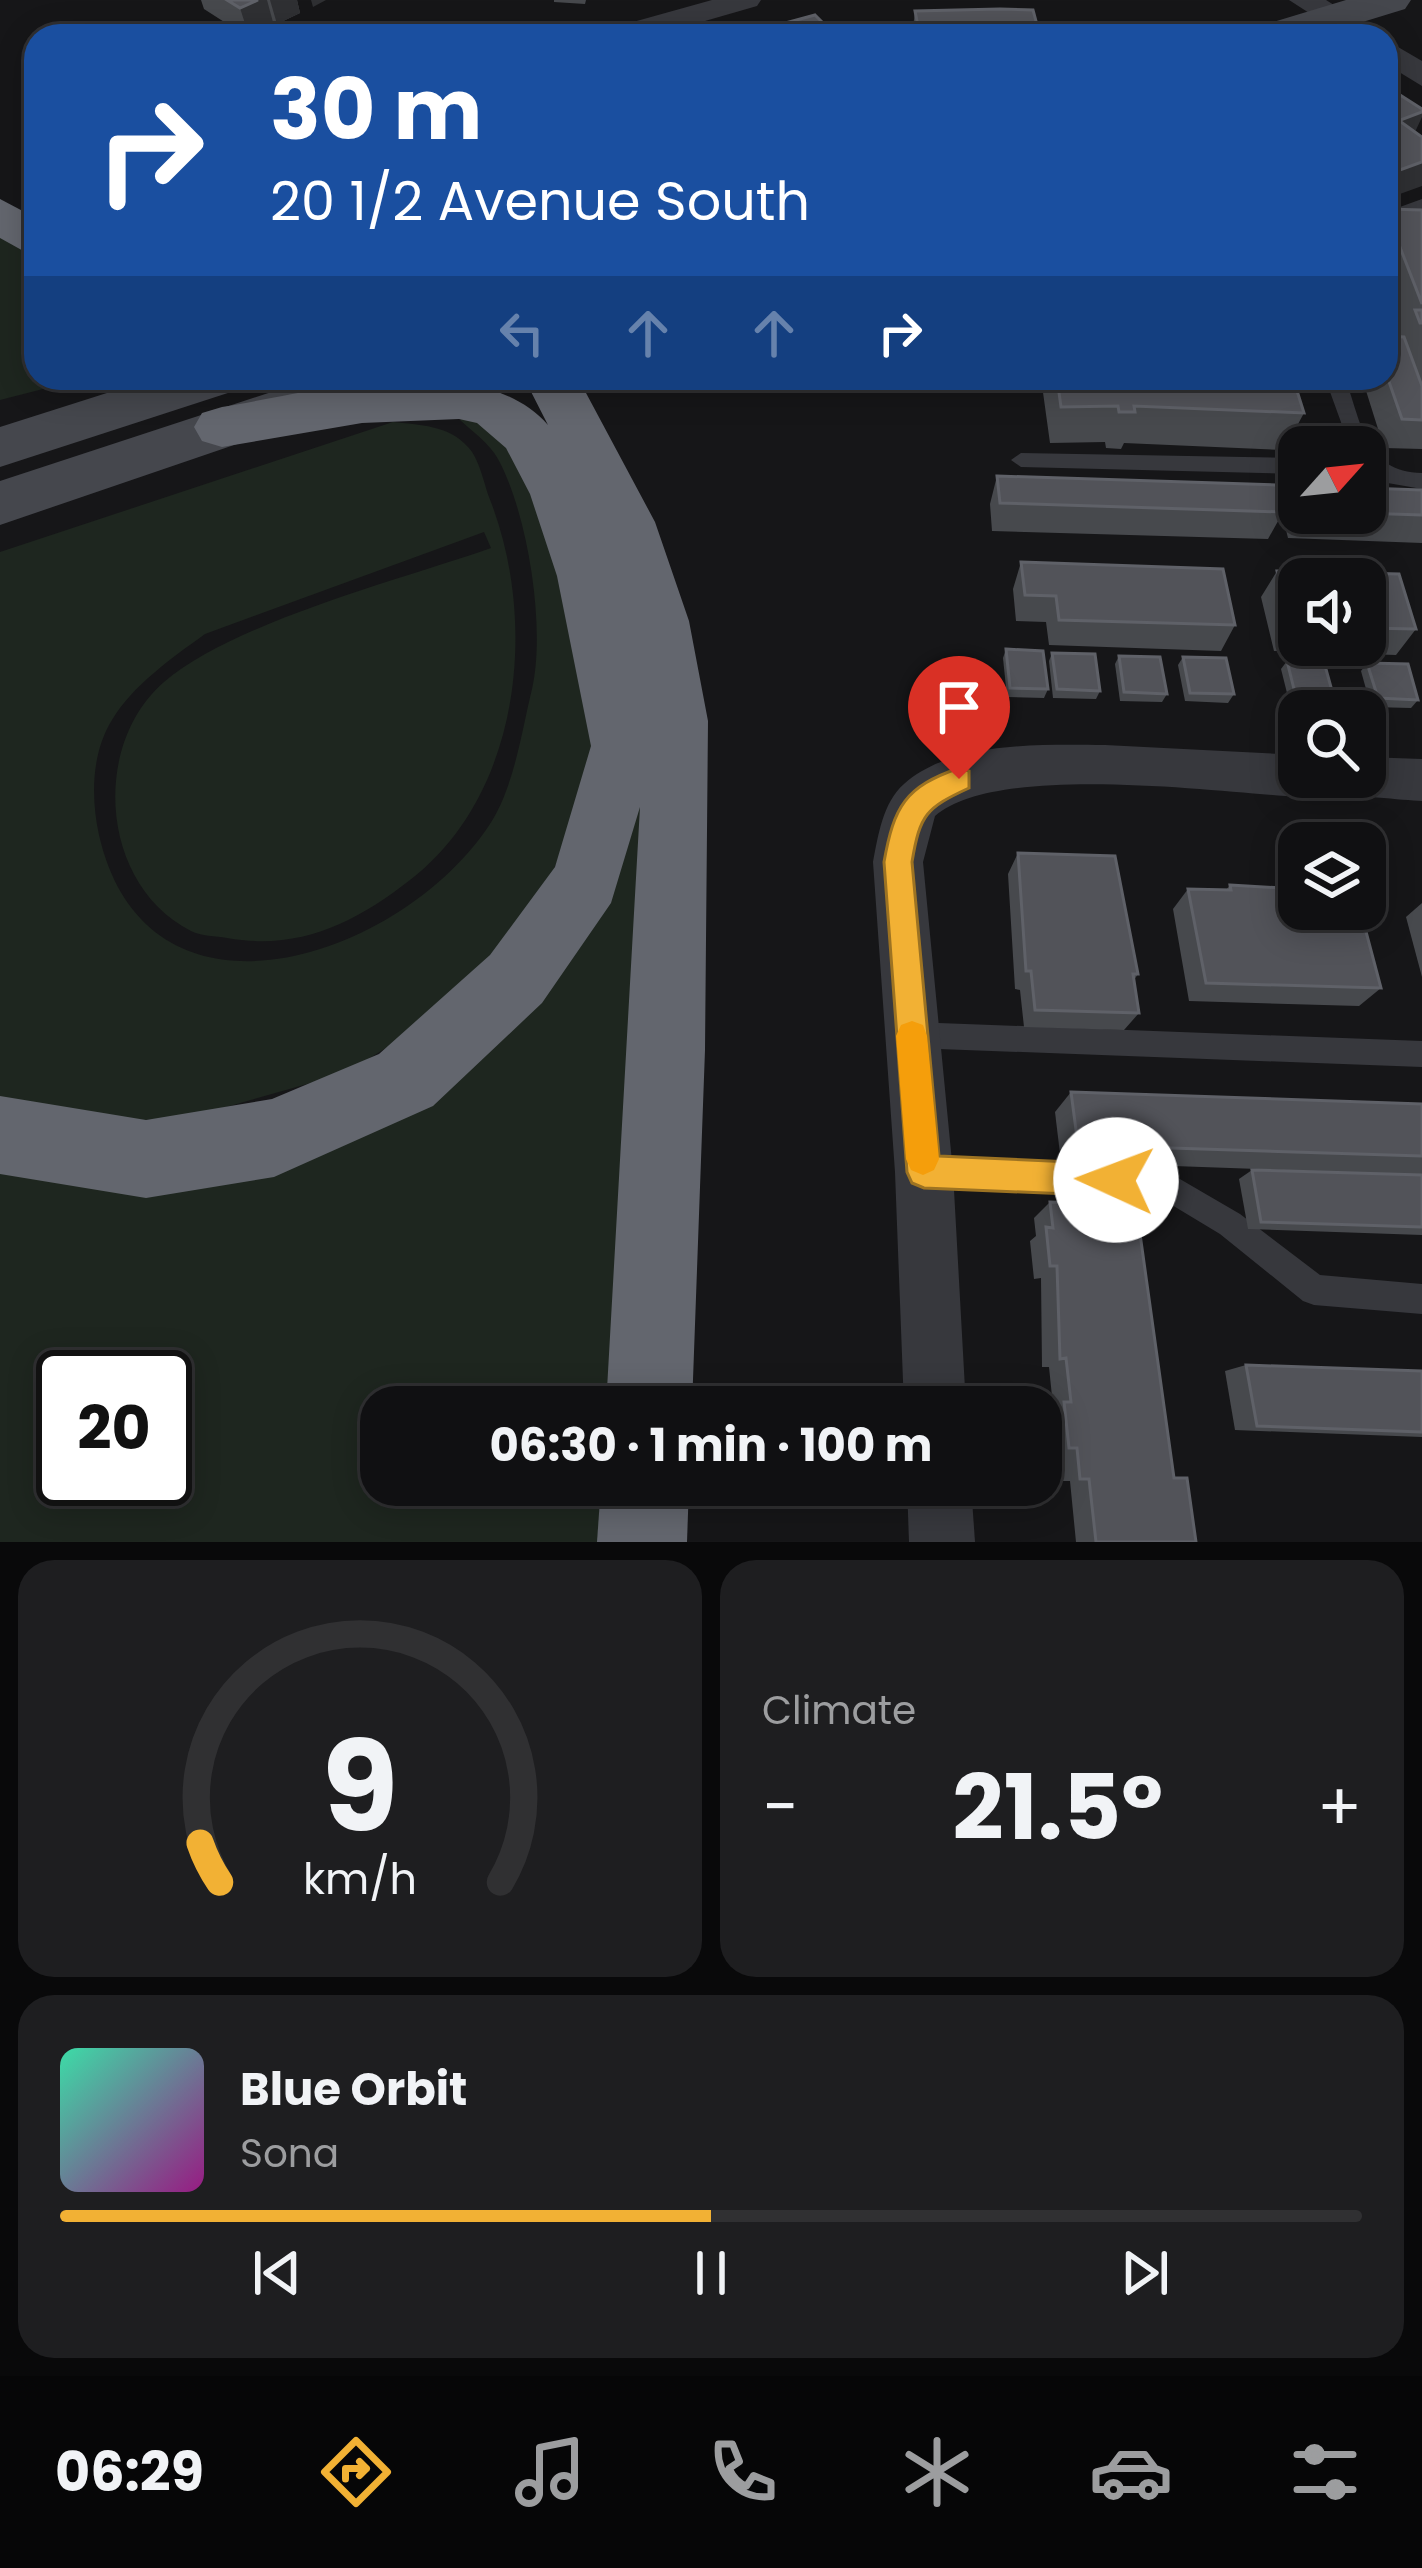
<!DOCTYPE html>
<meta charset="utf-8">
<style>
:root{--surface:#101012;--page:#1e1e20;--text:#f1f3f6;--muted:#9c9d9f;--line:#303032;--accent:#f2b134}
body{margin:0;font-family:Poppins,sans-serif;background:var(--page);color:var(--text);height:100vh;display:flex;flex-direction:column;font-size:45px;white-space:nowrap}
*{box-sizing:border-box;margin:0}
p{font-size:39px;color:var(--muted)}
.icon{flex:none;width:66px;height:66px;fill:none;stroke:currentColor;stroke-width:2;stroke-linecap:round;stroke-linejoin:round}
.map{position:relative;height:1542px;overflow:hidden}
.panel{display:flex;flex-direction:column;gap:18px;padding:18px;background:#09090a;flex:1}
.panel>*{flex:none}
.top-card{position:absolute;left:24px;top:24px;width:1374px;height:366px;border-radius:36px;box-shadow:0 6px 30px #0003,0 0 0 3px var(--line);background:#1a4fa0;color:#fff;overflow:hidden}
.needle{width:78px;rotate:63deg}
.buttons{position:absolute;left:1278px;top:426px;display:grid;gap:24px}
.buttons a{display:grid;place-items:center;width:108px;height:108px;border-radius:24px;background:var(--surface);box-shadow:0 6px 30px #0003,0 0 0 3px var(--line);font-size:60px}
.speed{position:absolute;left:36px;top:1350px;display:flex;gap:24px;font-size:60px;font-weight:700;text-align:center}
.speed>*{display:grid;place-content:center;width:156px;height:156px;border-radius:50%;background:var(--surface);box-shadow:0 6px 30px #0003,0 0 0 3px var(--line);line-height:1}
.speed .limit{border:6px solid #111;border-radius:18px;background:#fff;color:#111}
.pin{position:absolute;display:grid;place-items:center;width:102px;height:102px;color:#fff;margin:-123px -51px;border-radius:50% 50% 50% 0;rotate:-45deg;box-shadow:0 0 12px #0007}
.pin .icon{rotate:45deg}
.me{position:absolute;width:132px;margin:-66px;rotate:272deg;stroke-linejoin:round;filter:drop-shadow(0 0 9px #0008)}
.turn{display:flex;align-items:center;gap:42px;height:252px;padding:0 48px;font-size:54px}
.turn .icon{width:156px;height:156px;stroke-width:2.5}
.turn b{display:block;font-size:84px;line-height:102px}
.lanes{display:flex;align-items:center;height:114px;padding:0 48px;background:#0003;justify-content:center;gap:60px;direction:ltr}
.lanes .off{opacity:.35}
.big{font-size:90px;font-weight:700;line-height:1.1}
.panel .tile{flex:1;display:flex;flex-direction:column;justify-content:center;gap:18px;min-width:0;padding:0 42px;border-radius:36px;background:var(--page)}
.panel .dial{align-items:center;gap:0}
.dial svg{height:312px;overflow:visible;fill:none;stroke:var(--line);stroke-width:7;stroke-linecap:round;text-anchor:middle}
.dial text{fill:var(--text);stroke:none}
.song{display:flex;align-items:center;gap:36px}
.cover{width:144px;height:144px;border-radius:18px;background:linear-gradient(135deg,hsl(160 70% 55%),hsl(310 70% 35%))}
.played{height:12px;border-radius:6px;background:linear-gradient(90deg,var(--accent) 50%,var(--line) 50%)}
.keys{display:flex;justify-content:space-around;direction:ltr}
.heat{display:flex;justify-content:space-between;align-items:center;font-size:66px;direction:ltr}
.panel .tiles{flex:1;display:grid;gap:18px;grid-template-columns:1fr 1fr}
.tile:last-child{grid-column:span 2}
.trip{position:absolute;left:360px;top:1386px;width:702px;height:120px;border-radius:36px;background:var(--surface);box-shadow:0 6px 30px #0003,0 0 0 3px var(--line);font-weight:700;line-height:120px;text-align:center}
.tab-bar{display:flex;height:192px;justify-content:space-around;align-items:center;background:#060607;color:var(--muted)}
.tab-bar .icon{width:84px;height:84px}
.tab-bar .selected{color:var(--accent)}
.tab-bar b{font-size:54px;color:var(--text)}
.map>svg:first-child{display:block}
.green{fill:#1e261f;fill-rule:evenodd}
.lines{fill:none;stroke-linecap:round;stroke-linejoin:round}
.service{fill:#37383d;fill-rule:evenodd}
.minor{fill:#37383d;fill-rule:evenodd}
.secondary{fill:#45474d;fill-rule:evenodd}
.motorway{fill:#63666e;fill-rule:evenodd}
.wall{fill:#47494d;fill-rule:evenodd}
.shaded-wall{fill:#2f3033}
.building{fill:#525359;stroke:#5f6168;stroke-width:3}
.route{fill:#f2b134;stroke:#9d7322;stroke-width:3}
.slow{fill:#f59e0b}
</style>
<div class="map">
<svg width="1422" height="1542" viewBox="0 0 1422 1542">
<rect width="100%" height="100%" fill="#161618"/>
<g class="green">
<path d="M0,229L36,259V378H86L0,400Z"/>
<path d="M467,413L507,436L558,532L598,722L591,773L541,903L424,1024L346,1073L191,1117L113,1122L0,1101V552L393,422C419,425 449,425 468,447C479,458 484,483 489,497C539,622 521,795 410,880C355,923 299,951 227,938C216,936 201,936 191,931C100,885 91,745 164,682C234,622 400,580 491,548L484,532L205,634C173,657 132,686 112,720C91,754 91,798 99,835C147,1044 399,959 488,827C514,789 521,734 532,689C546,628 528,514 498,459C490,444 472,431 460,420Z"/>
<path d="M636,795L656,798L622,1407H381V1485H617L613,1542H0V1163L332,1138ZM63,1377H165V1479H63Z"/>
</g>
<g class="lines">
<g class="service">
<path d="M1422,199V210L1386,224V212Z"/>
<path d="M1325,378H1345C1362,424 1365,472 1422,473V489L1382,482L1365,470V447H1350Z"/>
<path d="M1021,453L1299,458V474L1021,467L1011,460Z"/>
<path d="M912,1022L1422,1041V1067L912,1048L902,1044L898,1035L902,1026Z"/>
<path d="M924,1158L1161,1168L1240,1214L1320,1275L1422,1284V1314L1314,1305L1303,1301L1220,1234L1157,1196L924,1186L914,1182L910,1172L914,1162Z"/>
</g>
<g class="minor">
<path d="M712,0H761L757,6L653,36H603L608,29Z"/>
<path d="M1289,0H1326L1383,36H1345Z"/>
<path d="M1386,40L1422,61V86L1386,64Z"/>
<path d="M1105,745L1299,755V777H1365V757L1422,759V801C1396,800 1317,790 1299,797C1218,792 995,762 935,816L923,862L953,1172L966,1407H904L895,1172L873,862C878,836 883,802 904,784C953,740 1045,745 1105,745Z"/>
<path d="M907,1485H971L975,1542H909Z"/>
</g>
<g class="secondary">
<path d="M1346,0H1411L1405,9L1317,36H1251L1257,27Z"/>
<path d="M154,378H242L234,391L0,467V427Z"/>
<path d="M314,378H400L392,391L0,525V481Z"/>
</g>
<g class="motorway">
<path d="M0,199L36,218V258L0,238Z"/>
<path d="M524,378H578L655,522L689,621L708,721L705,1050L692,1407H606L640,807L611,903L542,1003L433,1106L274,1177L146,1198L0,1174V1096L146,1120L272,1099L379,1054L490,955L555,867L591,746L557,576L530,494L506,448L477,423L459,419L362,423L222,447L202,441L194,427L202,413L222,407C314,392 478,346 548,425Z"/>
<path d="M601,1485H689L687,1542H597Z"/>
</g>
</g>
<g class="wall">
<path d="M201,0H297L300,13L277,24L273,22L274,26L254,36H246L204,9Z"/>
<path d="M554,0H586L585,4L554,2Z"/>
<path d="M915,11L1040,36H912Z"/>
<path d="M1386,209L1422,210V449L1384,448L1362,378H1386V310L1392,326L1386,336L1398,337L1386,303Z"/>
<path d="M1041,378H1293L1304,413L1284,450L1124,443L1121,449L1106,448L1105,442L1050,443Z"/>
<path d="M997,476L1283,511L1297,486H1299V513H1365L1422,490V543L1288,538L1282,514L1268,539L992,531L990,504Z"/>
<path d="M1021,562L1235,625L1221,651L1049,645L1046,622L1016,621L1013,589Z"/>
<path d="M1277,571L1399,574L1416,629L1396,655L1274,651L1261,597ZM1299,579H1365V645H1299Z"/>
<path d="M1006,649L1048,689L1044,698L1007,697L1003,658Z"/>
<path d="M1052,653L1100,691L1096,699L1053,698L1049,661Z"/>
<path d="M1119,656L1167,694L1162,702L1120,701L1115,664Z"/>
<path d="M1183,657L1234,694L1228,703L1185,701L1178,665Z"/>
<path d="M1287,661L1334,698L1327,707L1290,705L1281,669Z"/>
<path d="M1367,663L1418,700L1411,708L1371,707L1361,671Z"/>
<path d="M1018,853L1138,974L1134,980L1139,1013L1124,1030L1024,1027L1020,990L1015,989L1008,874Z"/>
<path d="M1230,885L1381,988L1359,1006L1189,1001L1173,909L1188,889L1226,890Z"/>
<path d="M1422,903V977L1406,917Z"/>
<path d="M1071,1092L1422,1104V1175L1061,1162L1055,1112Z"/>
<path d="M1252,1170L1422,1175V1235L1248,1229L1239,1179Z"/>
<path d="M1050,1202L1174,1478L1196,1542H1076L1070,1481H1061L1058,1452H1050L1046,1408L1053,1406L1049,1367H1042L1041,1278L1034,1279L1030,1241L1036,1236L1034,1218Z"/>
<path d="M1246,1365L1422,1371V1437L1235,1430L1225,1371Z"/>
</g>
<g class="shaded-wall">
<path d="M258,0H267L274,26L254,36H249L240,8Z"/>
<path d="M270,0H297L300,13L277,24Z"/>
<path d="M311,0H326L313,7Z"/>
<path d="M1422,112V117L1415,132H1386L1390,124Z"/>
<path d="M1422,162V186L1386,199V175Z"/>
</g>
<g class="building">
<path d="M227,0H258L240,8Z"/>
<path d="M1000,9L1033,10L1040,36H920L915,11Z"/>
<path d="M815,15L836,36H769L763,29Z"/>
<path d="M1386,86L1422,109V112L1390,124L1386,120Z"/>
<path d="M1401,122L1422,137V162L1386,175V127Z"/>
<path d="M1386,209L1422,210V304L1386,211Z"/>
<path d="M1386,310L1392,326H1386Z"/>
<path d="M1415,310H1422V323H1420Z"/>
<path d="M1386,336L1404,337L1422,386V420L1402,419L1386,373Z"/>
<path d="M1057,378H1293L1304,413L1134,406L1135,412H1119L1118,406L1061,407Z"/>
<path d="M997,476L1276,485L1283,512L1000,503Z"/>
<path d="M1365,488L1422,490V515L1361,513H1365Z"/>
<path d="M1021,562L1223,569L1235,625L1059,620L1056,596L1025,595Z"/>
<path d="M1277,571L1399,574L1416,629L1365,628V579H1299V626H1290Z"/>
<path d="M1006,649L1043,651L1048,689L1010,688Z"/>
<path d="M1052,653L1095,654L1100,691L1057,689Z"/>
<path d="M1119,656L1160,657L1167,694L1124,692Z"/>
<path d="M1183,657L1226,658L1234,694L1190,693Z"/>
<path d="M1287,661L1324,662L1334,698L1296,697Z"/>
<path d="M1367,663L1408,664L1418,700L1378,698Z"/>
<path d="M1018,853L1115,856L1138,974H1133L1139,1013L1035,1010L1031,971H1026Z"/>
<path d="M1230,885L1299,889V909H1360L1381,988L1206,983L1188,889L1231,890Z"/>
<path d="M1071,1092L1422,1104V1156L1078,1145Z"/>
<path d="M1252,1170L1422,1175V1227L1261,1222Z"/>
<path d="M1050,1202L1136,1205L1174,1478H1187L1196,1542H1096L1089,1479H1080L1077,1448H1069L1064,1402H1071L1066,1358L1060,1359L1057,1266H1050L1046,1227L1053,1228Z"/>
<path d="M1246,1365L1422,1371V1432L1257,1426Z"/>
</g>
<path class="route" d="M959,768L969,771V788C926,808 920,814 912,862L939,1156L1116,1164L1128,1168L1133,1180L1128,1191L1116,1196L924,1188L912,1183L907,1172L884,862C894,806 905,787 959,768Z"/>
<path class="slow" d="M912,1021L923,1025L927,1036L939,1159L934,1170L923,1175L911,1170L906,1159L896,1036L901,1025Z"/>
</svg>
<div class="buttons">
<a><svg class="needle" viewBox="-14 -14 28 28"><path d="M0-13l5 13h-10z" fill="#e53935"/><path d="M0 13l5-13h-10z" fill="#9c9d9f"/></svg></a>
<a><svg class="icon" aria-label="sound" viewBox="0 0 24 24"><path d="M4 9h4l5-4v14l-5-4H4zM17 9q2 3 0 6"/></svg></a>
<a><svg class="icon" aria-label="search" viewBox="0 0 24 24"><circle cx="10" cy="10" r="6"/><path d="M15 15l6 6"/></svg></a>
<a><svg class="icon" aria-label="layers" viewBox="0 0 24 24"><path d="M12 4l9 5-9 5-9-5zM3 14l9 5 9-5"/></svg></a>
</div>
<div class="speed"><div class="limit">20</div></div>
<div class="pin" style="left:959px;top:779px;background:#d93025"><svg class="icon" aria-label="arrive" viewBox="0 0 24 24"><path d="M6 21V4h12l-3 4 3 4H6"/></svg></div>
<svg class="me" style="left:1116px;top:1180px" viewBox="-20 -20 40 40"><circle r="19" fill="#fff"/><path d="M0-13L10 11 0 6-10 11z" fill="#f2b134"/></svg>
<div class="trip">06:30 · 1 min · 100 m</div>
<div class="top-card">
<div class="turn"><svg class="icon" aria-label="right" viewBox="0 0 24 24"><path d="M7 20v-9h11M14 6l5 5-5 5"/></svg><div><b>30 m</b>20 1/2 Avenue South</div></div>
<div class="lanes"><svg class="icon off" aria-label="left" viewBox="0 0 24 24"><path d="M17 20v-9H6M10 6l-5 5 5 5"/></svg><svg class="icon off" aria-label="ahead" viewBox="0 0 24 24"><path d="M12 20V5M6 11l6-6 6 6"/></svg><svg class="icon off" aria-label="ahead" viewBox="0 0 24 24"><path d="M12 20V5M6 11l6-6 6 6"/></svg><svg class="icon" aria-label="right" viewBox="0 0 24 24"><path d="M7 20v-9h11M14 6l5 5-5 5"/></svg></div>
</div>
</div>
<section class="panel">
<div class="tiles">
<div class="tile dial"><svg viewBox="0 0 100 80">
<path d="M14 69A42 42 0 1 1 86 69"/>
<path d="M14 69A42 42 0 0 1 9 59" stroke="#f2b134"/>
<text x="50" y="56" font-size="32" font-weight="700">9</text>
<text x="50" y="72" font-size="11">km/h</text>
</svg></div>
<div class="tile"><p>Climate</p>
<div class="heat"><a>−</a><b class="big">21.5°</b><a>+</a></div>
</div>
<div class="tile">
<div class="song"><i class="cover"></i><div><b>Blue Orbit</b><p>Sona</p></div></div>
<div class="played"></div>
<div class="keys"><svg class="icon" aria-label="previous" viewBox="0 0 24 24"><path d="M18 5L8 12l10 7zM5 5v14"/></svg><svg class="icon" aria-label="pause" viewBox="0 0 24 24"><path d="M8 5v14M16 5v14"/></svg><svg class="icon" aria-label="next" viewBox="0 0 24 24"><path d="M6 5l10 7-10 7zM19 5v14"/></svg></div>
</div>
</div>
</section>
<nav class="tab-bar">
<b>06:29</b>
<svg class="icon selected" aria-label="directions" viewBox="0 0 24 24"><path d="M12 3l9 9-9 9-9-9zM9 14v-3h6M13 9l2 2-2 2"/></svg>
<svg class="icon" aria-label="music" viewBox="0 0 24 24"><path d="M9 18V5l10-2v13"/><circle cx="6" cy="18" r="3"/><circle cx="16" cy="16" r="3"/></svg>
<svg class="icon" aria-label="phone" viewBox="0 0 24 24"><path d="M5 4h4l2 5-3 2q2 4 5 5l2-3 5 2v4C11 20 4 13 5 4z"/></svg>
<svg class="icon" aria-label="climate" viewBox="0 0 24 24"><path d="M12 3v18M4 7l16 10M4 17L20 7"/></svg>
<svg class="icon" aria-label="car" viewBox="0 0 24 24"><path d="M5 17H2v-5l4-1 3-4h7l3 4 3 1v5h-3M9 17h6M6 11h13"/><circle cx="7" cy="17" r="2"/><circle cx="17" cy="17" r="2"/></svg>
<svg class="icon" aria-label="filters" viewBox="0 0 24 24"><path d="M4 7h16M4 17h16"/><circle cx="9" cy="7" r="2"/><circle cx="15" cy="17" r="2"/></svg>
</nav>
